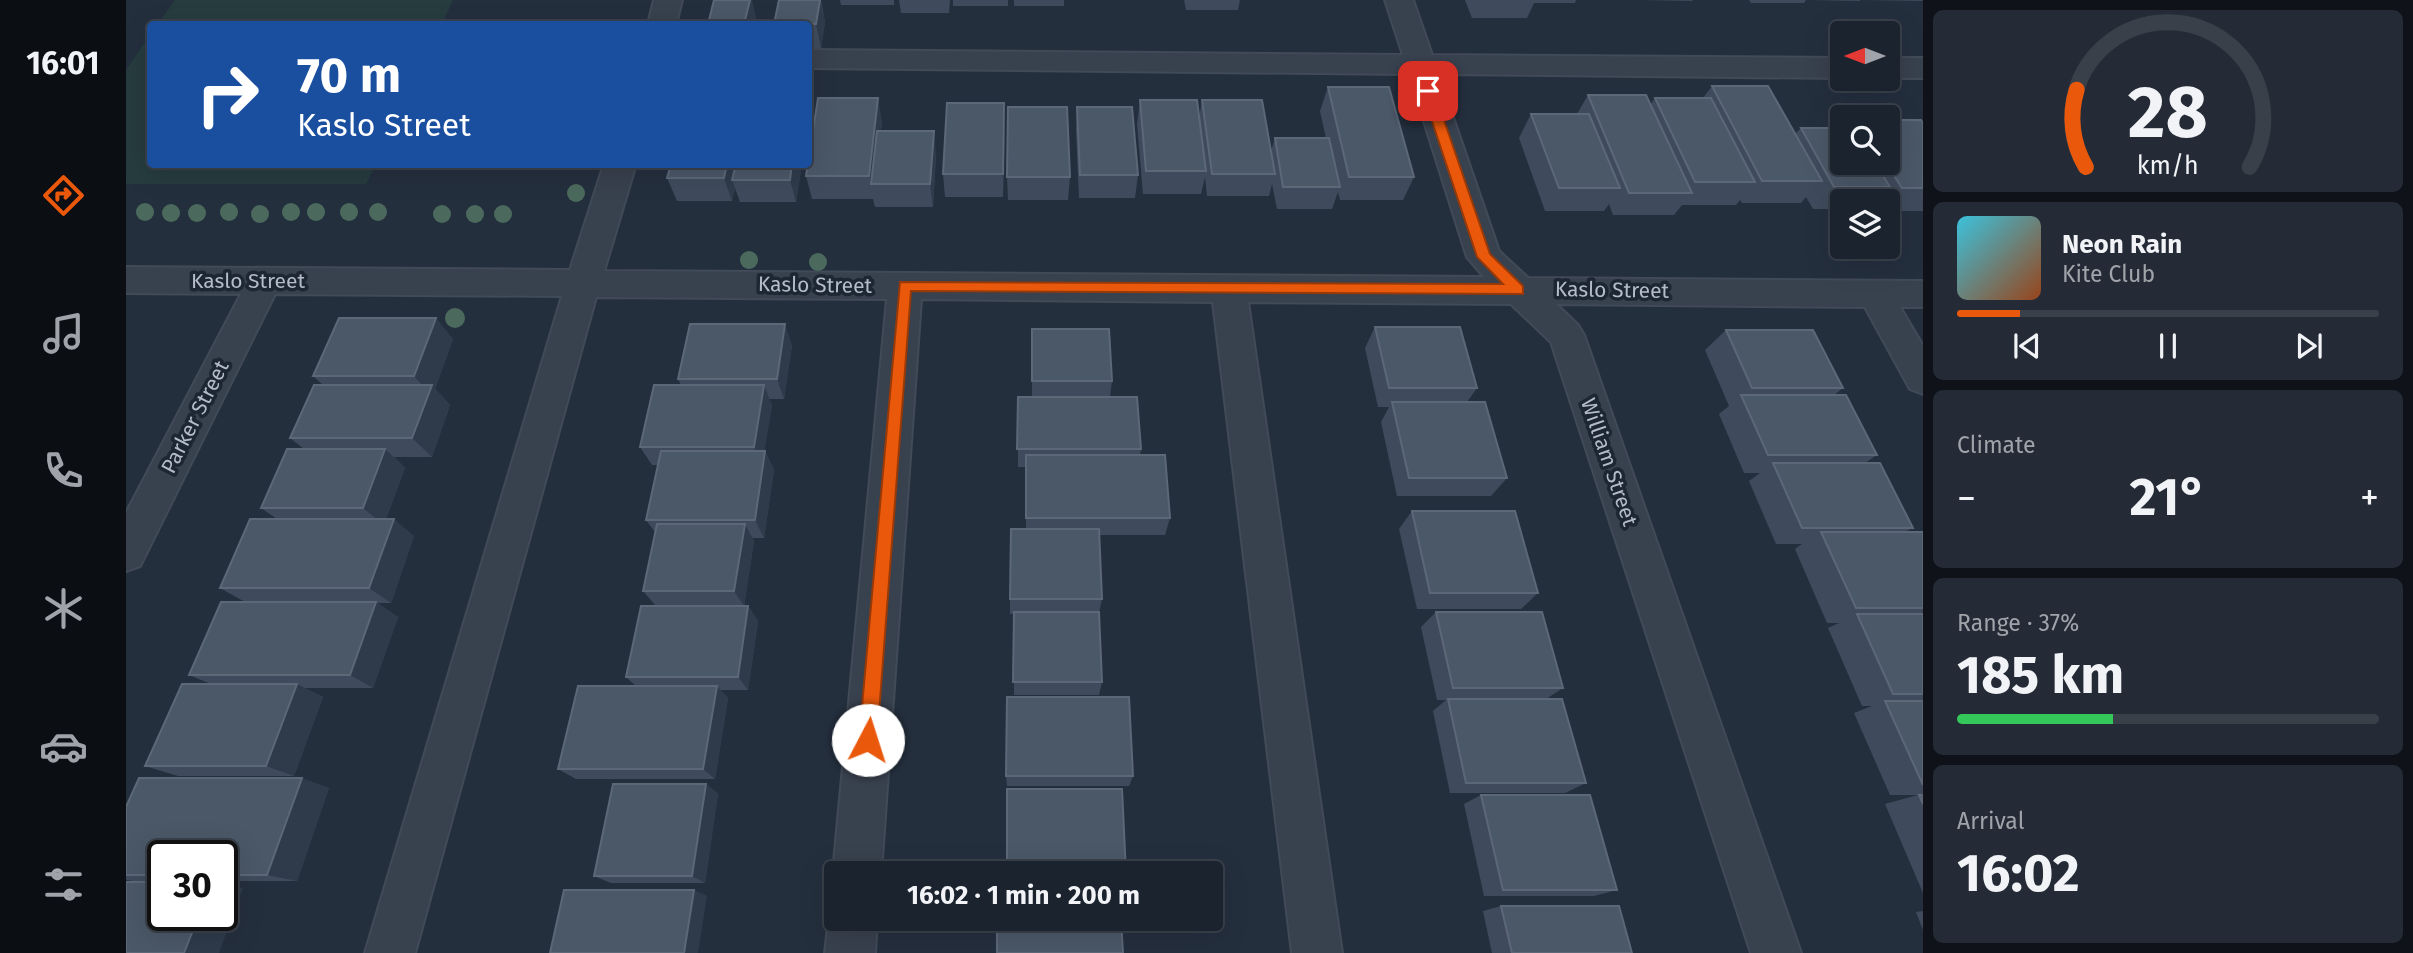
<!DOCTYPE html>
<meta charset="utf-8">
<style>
:root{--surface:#1b232e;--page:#242b36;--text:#f1f3f6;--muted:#a0a4aa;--line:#39404a;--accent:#ea580c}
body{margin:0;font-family:"Fira Sans",sans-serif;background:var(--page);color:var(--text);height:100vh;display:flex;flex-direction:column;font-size:26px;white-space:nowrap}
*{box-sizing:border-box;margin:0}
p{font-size:23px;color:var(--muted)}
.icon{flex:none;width:38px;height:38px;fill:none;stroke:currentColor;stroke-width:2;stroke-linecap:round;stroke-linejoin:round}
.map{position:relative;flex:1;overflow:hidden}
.panel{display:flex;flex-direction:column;gap:10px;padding:10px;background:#0f1319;width:490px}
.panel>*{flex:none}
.hud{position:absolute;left:21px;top:21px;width:665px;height:147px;border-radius:7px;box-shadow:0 7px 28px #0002,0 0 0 2px var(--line);background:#1a4fa0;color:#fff;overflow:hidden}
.needle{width:46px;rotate:270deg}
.tools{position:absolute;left:1704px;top:21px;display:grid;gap:14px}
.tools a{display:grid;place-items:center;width:70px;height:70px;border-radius:7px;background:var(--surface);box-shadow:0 7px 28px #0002,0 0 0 2px var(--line);font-size:35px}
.speed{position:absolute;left:21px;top:840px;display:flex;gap:14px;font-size:35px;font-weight:700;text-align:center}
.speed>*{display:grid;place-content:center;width:91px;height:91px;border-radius:50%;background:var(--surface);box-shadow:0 7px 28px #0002,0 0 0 2px var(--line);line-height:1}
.speed .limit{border:4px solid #111;border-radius:10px;background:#fff;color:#111}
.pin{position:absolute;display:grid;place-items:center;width:60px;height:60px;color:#fff;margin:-30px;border-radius:14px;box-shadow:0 4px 10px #0006}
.me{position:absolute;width:77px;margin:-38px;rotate:5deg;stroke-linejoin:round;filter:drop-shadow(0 0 5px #0008)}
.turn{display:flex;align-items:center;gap:24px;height:147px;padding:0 35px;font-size:32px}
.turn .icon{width:91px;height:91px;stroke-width:2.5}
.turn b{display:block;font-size:49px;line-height:60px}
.big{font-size:52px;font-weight:700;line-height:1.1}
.panel .card{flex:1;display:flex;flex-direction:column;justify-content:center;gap:10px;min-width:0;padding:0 24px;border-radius:10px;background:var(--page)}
.panel .dial{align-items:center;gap:0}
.dial svg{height:182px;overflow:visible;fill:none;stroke:var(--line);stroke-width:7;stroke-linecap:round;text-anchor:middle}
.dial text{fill:var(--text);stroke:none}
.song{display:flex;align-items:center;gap:21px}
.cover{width:84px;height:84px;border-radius:10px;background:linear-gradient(135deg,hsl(190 70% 55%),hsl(20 70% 35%))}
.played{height:7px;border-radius:4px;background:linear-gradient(90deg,var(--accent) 15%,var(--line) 15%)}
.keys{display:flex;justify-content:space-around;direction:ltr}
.heat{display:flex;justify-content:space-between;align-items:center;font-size:38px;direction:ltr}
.charge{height:10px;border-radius:5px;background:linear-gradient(90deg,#34c759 37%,var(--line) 0)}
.trip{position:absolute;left:698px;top:861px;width:399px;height:70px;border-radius:7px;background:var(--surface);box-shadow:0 7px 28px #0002,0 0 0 2px var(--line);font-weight:700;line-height:70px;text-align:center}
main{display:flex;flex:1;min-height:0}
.tabs{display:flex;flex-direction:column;width:126px;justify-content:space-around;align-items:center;background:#0b0e12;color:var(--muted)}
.tabs .icon{width:49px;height:49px}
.tabs .active{color:var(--accent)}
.tabs b{font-size:32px;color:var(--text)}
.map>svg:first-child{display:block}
.green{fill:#263c3f}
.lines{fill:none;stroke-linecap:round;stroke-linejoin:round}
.minor-casing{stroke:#414a57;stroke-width:4}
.minor{fill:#38414e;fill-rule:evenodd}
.tree{fill:#4b6a5d}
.wall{fill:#3f4b5c}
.shaded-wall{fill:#2f3b4b}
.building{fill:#4b5868;stroke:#5c6777;stroke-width:2}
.route{fill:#ea580c;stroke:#983908;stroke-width:2}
.labels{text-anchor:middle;stroke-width:7;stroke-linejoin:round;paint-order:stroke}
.street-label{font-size:21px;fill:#b4bcc9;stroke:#1d2633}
</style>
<main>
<nav class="tabs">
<b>16:01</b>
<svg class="icon active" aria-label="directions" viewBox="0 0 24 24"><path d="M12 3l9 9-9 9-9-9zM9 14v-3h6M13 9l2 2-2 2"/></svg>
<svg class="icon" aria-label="music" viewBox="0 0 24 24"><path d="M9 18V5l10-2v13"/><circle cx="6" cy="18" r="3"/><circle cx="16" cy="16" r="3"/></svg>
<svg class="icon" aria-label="phone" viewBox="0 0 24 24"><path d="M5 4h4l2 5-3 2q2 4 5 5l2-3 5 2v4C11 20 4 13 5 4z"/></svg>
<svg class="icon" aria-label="climate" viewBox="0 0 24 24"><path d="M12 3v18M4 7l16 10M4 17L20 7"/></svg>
<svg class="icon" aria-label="car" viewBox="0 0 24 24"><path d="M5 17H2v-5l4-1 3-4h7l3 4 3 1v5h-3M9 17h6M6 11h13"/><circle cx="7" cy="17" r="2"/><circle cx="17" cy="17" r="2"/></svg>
<svg class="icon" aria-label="filters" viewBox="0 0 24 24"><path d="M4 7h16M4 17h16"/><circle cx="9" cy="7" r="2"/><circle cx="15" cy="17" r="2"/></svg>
</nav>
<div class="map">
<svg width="1797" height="953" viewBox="0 0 1797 953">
<rect width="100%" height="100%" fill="#242f3e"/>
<g class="green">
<path d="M49,0H327L316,24H32Z"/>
<path d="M24,35V164L250,165L240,184H0V70Z"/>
</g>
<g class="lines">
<g class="minor-casing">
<g id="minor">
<path d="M528,0H556L550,24H522Z"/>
<path d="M1259,0H1287L1306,55L1717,58V78L1312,74L1373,251L1402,278L1797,281V307H1774L1797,346V394L1784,389L1739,307L1430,304L1452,325L1458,335L1675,953H1625L1425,342L1385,304L1122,302L1216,953H1166L1087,302L795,299L755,873H710V881L707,873L761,299L470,297L289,953H239L436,296L149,294L14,566L0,571V513L115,294L0,293V267L444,270L478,164H510L478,271L1358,277L1341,257L1283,74L682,68V50L1277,55Z"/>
<rect x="1762" y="58" width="35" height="20"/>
<path d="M710,902V919H751L749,953H699L703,919Z"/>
</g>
</g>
<use href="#minor" class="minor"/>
</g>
<g class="tree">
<circle cx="450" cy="193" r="9"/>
<circle cx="19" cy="212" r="9"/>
<circle cx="103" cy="212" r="9"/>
<circle cx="165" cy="212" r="9"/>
<circle cx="190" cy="212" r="9"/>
<circle cx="223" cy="212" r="9"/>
<circle cx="252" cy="212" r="9"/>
<circle cx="45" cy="213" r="9"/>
<circle cx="71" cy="213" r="9"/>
<circle cx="134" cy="214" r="9"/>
<circle cx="316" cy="214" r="9"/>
<circle cx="349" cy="214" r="9"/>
<circle cx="377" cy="214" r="9"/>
<circle cx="623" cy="260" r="9"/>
<circle cx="692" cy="262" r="9"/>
<circle cx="329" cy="318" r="10"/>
</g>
<g class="wall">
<path d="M653,0H695L699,22L695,48H682V24Z"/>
<path d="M714,0H768V5H715Z"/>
<path d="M773,0H824L823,13H775Z"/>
<rect x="827" y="0" width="55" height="6"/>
<rect x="888" y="0" width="50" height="6"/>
<path d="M1058,0H1169H1114L1112,10H1060Z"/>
<path d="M1339,0H1450L1449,3H1408L1401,18H1346Z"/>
<path d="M1515,0H1567L1566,1Z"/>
<path d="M1623,0H1680L1678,3H1625Z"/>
<path d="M1683,0H1734V1Z"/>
<path d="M1740,0H1797L1796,1Z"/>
<path d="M1586,86L1669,134L1675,128L1717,163H1762L1797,122V211H1762V201H1717V209H1687L1680,197L1675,203H1616L1614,200L1610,205H1556L1548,215H1487L1483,204L1478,211H1419L1393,138L1405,114H1451L1462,95L1524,105L1529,98H1577Z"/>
<path d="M1202,87L1288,177L1277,200H1214L1212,192L1206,209H1151L1146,184L1143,196H1081L1079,177L1075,194H1017L1011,124L1014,100L1073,118L1076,100L1145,151L1149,138H1200L1194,111Z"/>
<path d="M951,107L1012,175L1009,198H953L950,130Z"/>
<path d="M756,121L755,131L810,155L807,207H749L747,199H686L680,176Z"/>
<path d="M879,127L877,197H819L817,174Z"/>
<path d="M545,164H676L670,202H614L609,188L606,201H551L541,178Z"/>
<path d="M881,177H944L942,200H882Z"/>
<path d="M1249,327L1351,388L1341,402L1381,478L1365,496H1271L1255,422L1263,407H1252L1239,348Z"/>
<path d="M906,329L986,381L984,397L1015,449L1014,455L1044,518L1039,535H973L976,599L973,613L976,682L973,695H888V614H884V599L900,529V467H892V397H906Z"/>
<path d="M1600,330L1717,388L1708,395L1751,455L1739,463L1787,528L1778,532H1797V893L1759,804L1792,795H1764L1728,713L1746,706H1736L1702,628L1713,623H1701L1669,549L1676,544H1650L1623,481L1634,473H1618L1593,414L1603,406L1579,350Z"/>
<path d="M327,339L309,389L324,405L306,457H268L279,468L260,519L288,536L265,603H251L272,617L247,688H178L197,697L168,776H52L19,766L85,684L63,675L119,602L94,588L151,519L135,508L178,449L164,438L197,385L187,376Z"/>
<path d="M666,345L658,399H643L646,405L638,451H639L648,470L638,538H626L628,541L618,606H530L517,591L529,532L520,520L532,465H526L514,447L555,385L552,379Z"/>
<path d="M1286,511L1412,593L1395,609H1291L1273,529Z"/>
<path d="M622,606L632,621L622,690H594L602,698L589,779H450L432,769L510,686L500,677Z"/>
<path d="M1310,612L1437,688L1420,699L1460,783L1439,793H1324L1307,711L1320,700H1311L1295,627Z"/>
<path d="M880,776H1007L1003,786H881Z"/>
<path d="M203,788L171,881H96V856H37V881H7L0,880V807Z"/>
<path d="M592,793L579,883H485L468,876Z"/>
<path d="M1355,795L1491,890L1468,896H1358L1338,804Z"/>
<path d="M1375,906L1506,953H1366L1357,911Z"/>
<path d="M1797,911V930L1790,912Z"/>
</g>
<g class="shaded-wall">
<path d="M624,0H626L631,21L630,24H618Z"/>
<path d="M694,0L699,22L695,48L690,24Z"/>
<path d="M752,98L756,121L749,184H745L743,176Z"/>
<path d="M878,103L879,127L877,197V174Z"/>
<path d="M808,131L810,155L807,207L804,184Z"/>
<path d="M601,164H614L606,180L609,188L606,201L598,178Z"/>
<path d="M666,164H676L670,202L664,180Z"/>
<path d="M310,318L327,339L309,389L324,405L306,457L286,438L303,393L288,376Z"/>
<path d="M659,324L666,345L658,399L651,379Z"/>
<path d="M638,385L646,405L636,465L628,447Z"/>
<path d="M259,449L279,468L258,525L237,508Z"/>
<path d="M639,451L648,470L638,538L629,520Z"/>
<path d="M268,519L288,536L265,603L243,588Z"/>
<path d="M619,524L628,541L618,606L608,591Z"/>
<path d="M250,602L272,617L247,688L224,675Z"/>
<path d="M622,606L632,621L622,690L612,677Z"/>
<path d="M171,684L197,697L168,776L140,766Z"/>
<path d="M591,686L602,698L589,779L577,769Z"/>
<path d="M176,778L203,788L171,881L141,875Z"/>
<path d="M580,784L592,793L579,883L566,876Z"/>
<path d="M96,884L117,888L93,953H58L73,915H96Z"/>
<path d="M568,890L581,896L572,953H558Z"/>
</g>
<g class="building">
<path d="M588,0H624L618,24H582Z"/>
<path d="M653,0H694L690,24H648Z"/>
<path d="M1586,86H1642L1696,181H1636Z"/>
<path d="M1202,87H1263L1288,177H1223Z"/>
<path d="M1462,95H1520L1566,193H1503Z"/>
<path d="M692,98H752L743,176H680Z"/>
<path d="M1529,98H1585L1629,182H1569Z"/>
<path d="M1014,100H1071L1080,171H1020Z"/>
<path d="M1076,100H1136L1149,174H1086Z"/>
<path d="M821,103H878L877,174H817Z"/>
<path d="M882,107H941L944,177H881Z"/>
<path d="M951,107H1006L1012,175H954Z"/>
<path d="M1405,114H1463L1494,188H1433Z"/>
<path d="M1762,120H1795L1797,123V188H1776L1760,163H1762Z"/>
<path d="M1675,128H1717V163H1749L1764,187H1708Z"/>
<path d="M751,131H808L804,184H745Z"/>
<path d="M1149,138H1203L1214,187H1157Z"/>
<path d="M545,164H601L598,178H541Z"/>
<path d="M610,164H666L664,180H606Z"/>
<path d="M213,318H310L288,376H187Z"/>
<path d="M564,324H659L651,379H552Z"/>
<path d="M1249,327H1334L1351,388H1263Z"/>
<path d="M906,329H983L986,381H906Z"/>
<path d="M1600,330H1687L1717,388H1626Z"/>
<path d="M188,385H306L286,438H164Z"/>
<path d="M528,385H638L628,447H514Z"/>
<path d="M1615,395H1720L1751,455H1642Z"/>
<path d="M892,397H1011L1015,449H891Z"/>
<path d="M1266,402H1359L1381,478H1283Z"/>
<path d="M161,449H259L237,508H135Z"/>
<path d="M535,451H639L629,520H520Z"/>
<path d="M900,455H1039L1044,518H900Z"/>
<path d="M1647,463H1754L1787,528H1676Z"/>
<path d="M1286,511H1389L1412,593H1304Z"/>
<path d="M124,519H268L243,588H94Z"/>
<path d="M531,524H619L608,591H517Z"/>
<path d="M885,529H973L976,599H884Z"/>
<path d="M1695,532H1797V608H1730Z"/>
<path d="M95,602H250L224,675H63Z"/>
<path d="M515,606H622L612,677H500Z"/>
<path d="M888,612H973L976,682H887Z"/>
<path d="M1310,612H1416L1437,688H1327Z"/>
<path d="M1731,614H1797V694H1767Z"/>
<path d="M56,684H171L140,766H19Z"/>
<path d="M452,686H591L577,769H432Z"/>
<path d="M881,697H1003L1007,776H880Z"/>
<path d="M1322,699H1436L1460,783H1340Z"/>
<path d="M1759,701H1797V785Z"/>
<path d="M13,778H176L141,875H96V856H37V875H0V807Z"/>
<path d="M487,784H580L566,876H468Z"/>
<path d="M881,789H996L1000,873H881Z"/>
<path d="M1355,795H1464L1491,890H1377Z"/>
<path d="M1793,795H1797V804Z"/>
<path d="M0,882H37V915H73L58,953H0Z"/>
<path d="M438,890H568L558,953H424Z"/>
<path d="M1375,906H1493L1506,953H1386Z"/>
<path d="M871,919H995L997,953H871Z"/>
</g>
<path class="route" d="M1302,87L1308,91L1364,254L1397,286V294L785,291L751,740L748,746L742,749L735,746L733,740L774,282L1377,284L1351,257L1296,91Z"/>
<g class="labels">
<g class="street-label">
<text x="122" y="288">Kaslo Street</text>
<text transform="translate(689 285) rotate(1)" y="7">Kaslo Street</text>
<text transform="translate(1486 290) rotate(1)" y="7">Kaslo Street</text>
<text transform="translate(69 417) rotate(-63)" y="7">Parker Street</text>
<text transform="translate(1483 462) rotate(71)" y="7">William Street</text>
</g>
</g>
</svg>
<div class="tools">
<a><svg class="needle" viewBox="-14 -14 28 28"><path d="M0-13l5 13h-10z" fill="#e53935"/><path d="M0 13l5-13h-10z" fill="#a0a4aa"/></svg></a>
<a><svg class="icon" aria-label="search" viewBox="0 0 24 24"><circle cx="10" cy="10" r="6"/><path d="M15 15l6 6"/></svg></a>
<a><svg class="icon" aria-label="layers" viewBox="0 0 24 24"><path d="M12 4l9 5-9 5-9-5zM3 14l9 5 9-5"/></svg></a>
</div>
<div class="speed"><div class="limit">30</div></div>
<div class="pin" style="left:1302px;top:91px;background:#d93025"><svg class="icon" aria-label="arrive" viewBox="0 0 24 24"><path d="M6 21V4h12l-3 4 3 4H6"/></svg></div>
<svg class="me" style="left:742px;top:740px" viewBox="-20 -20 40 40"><circle r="19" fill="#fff"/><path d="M0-13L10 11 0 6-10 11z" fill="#ea580c"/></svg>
<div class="trip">16:02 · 1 min · 200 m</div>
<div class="hud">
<div class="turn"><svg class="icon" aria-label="right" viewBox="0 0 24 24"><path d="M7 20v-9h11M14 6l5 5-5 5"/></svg><div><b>70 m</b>Kaslo Street</div></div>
</div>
</div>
<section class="panel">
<div class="card dial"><svg viewBox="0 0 100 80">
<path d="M14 69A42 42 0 1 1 86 69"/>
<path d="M14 69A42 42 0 0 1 10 35" stroke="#ea580c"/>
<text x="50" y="56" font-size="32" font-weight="700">28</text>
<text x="50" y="72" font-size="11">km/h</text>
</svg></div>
<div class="card">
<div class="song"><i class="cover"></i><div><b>Neon Rain</b><p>Kite Club</p></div></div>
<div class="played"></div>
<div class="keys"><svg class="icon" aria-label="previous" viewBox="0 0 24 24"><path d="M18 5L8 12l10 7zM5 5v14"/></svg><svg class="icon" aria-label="pause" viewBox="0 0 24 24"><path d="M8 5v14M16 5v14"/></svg><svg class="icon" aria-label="next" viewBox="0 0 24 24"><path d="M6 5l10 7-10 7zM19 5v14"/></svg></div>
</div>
<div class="card"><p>Climate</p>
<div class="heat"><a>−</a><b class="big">21°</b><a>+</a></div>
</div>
<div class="card"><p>Range · 37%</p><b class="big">185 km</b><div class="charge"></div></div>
<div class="card"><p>Arrival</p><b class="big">16:02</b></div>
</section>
</main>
